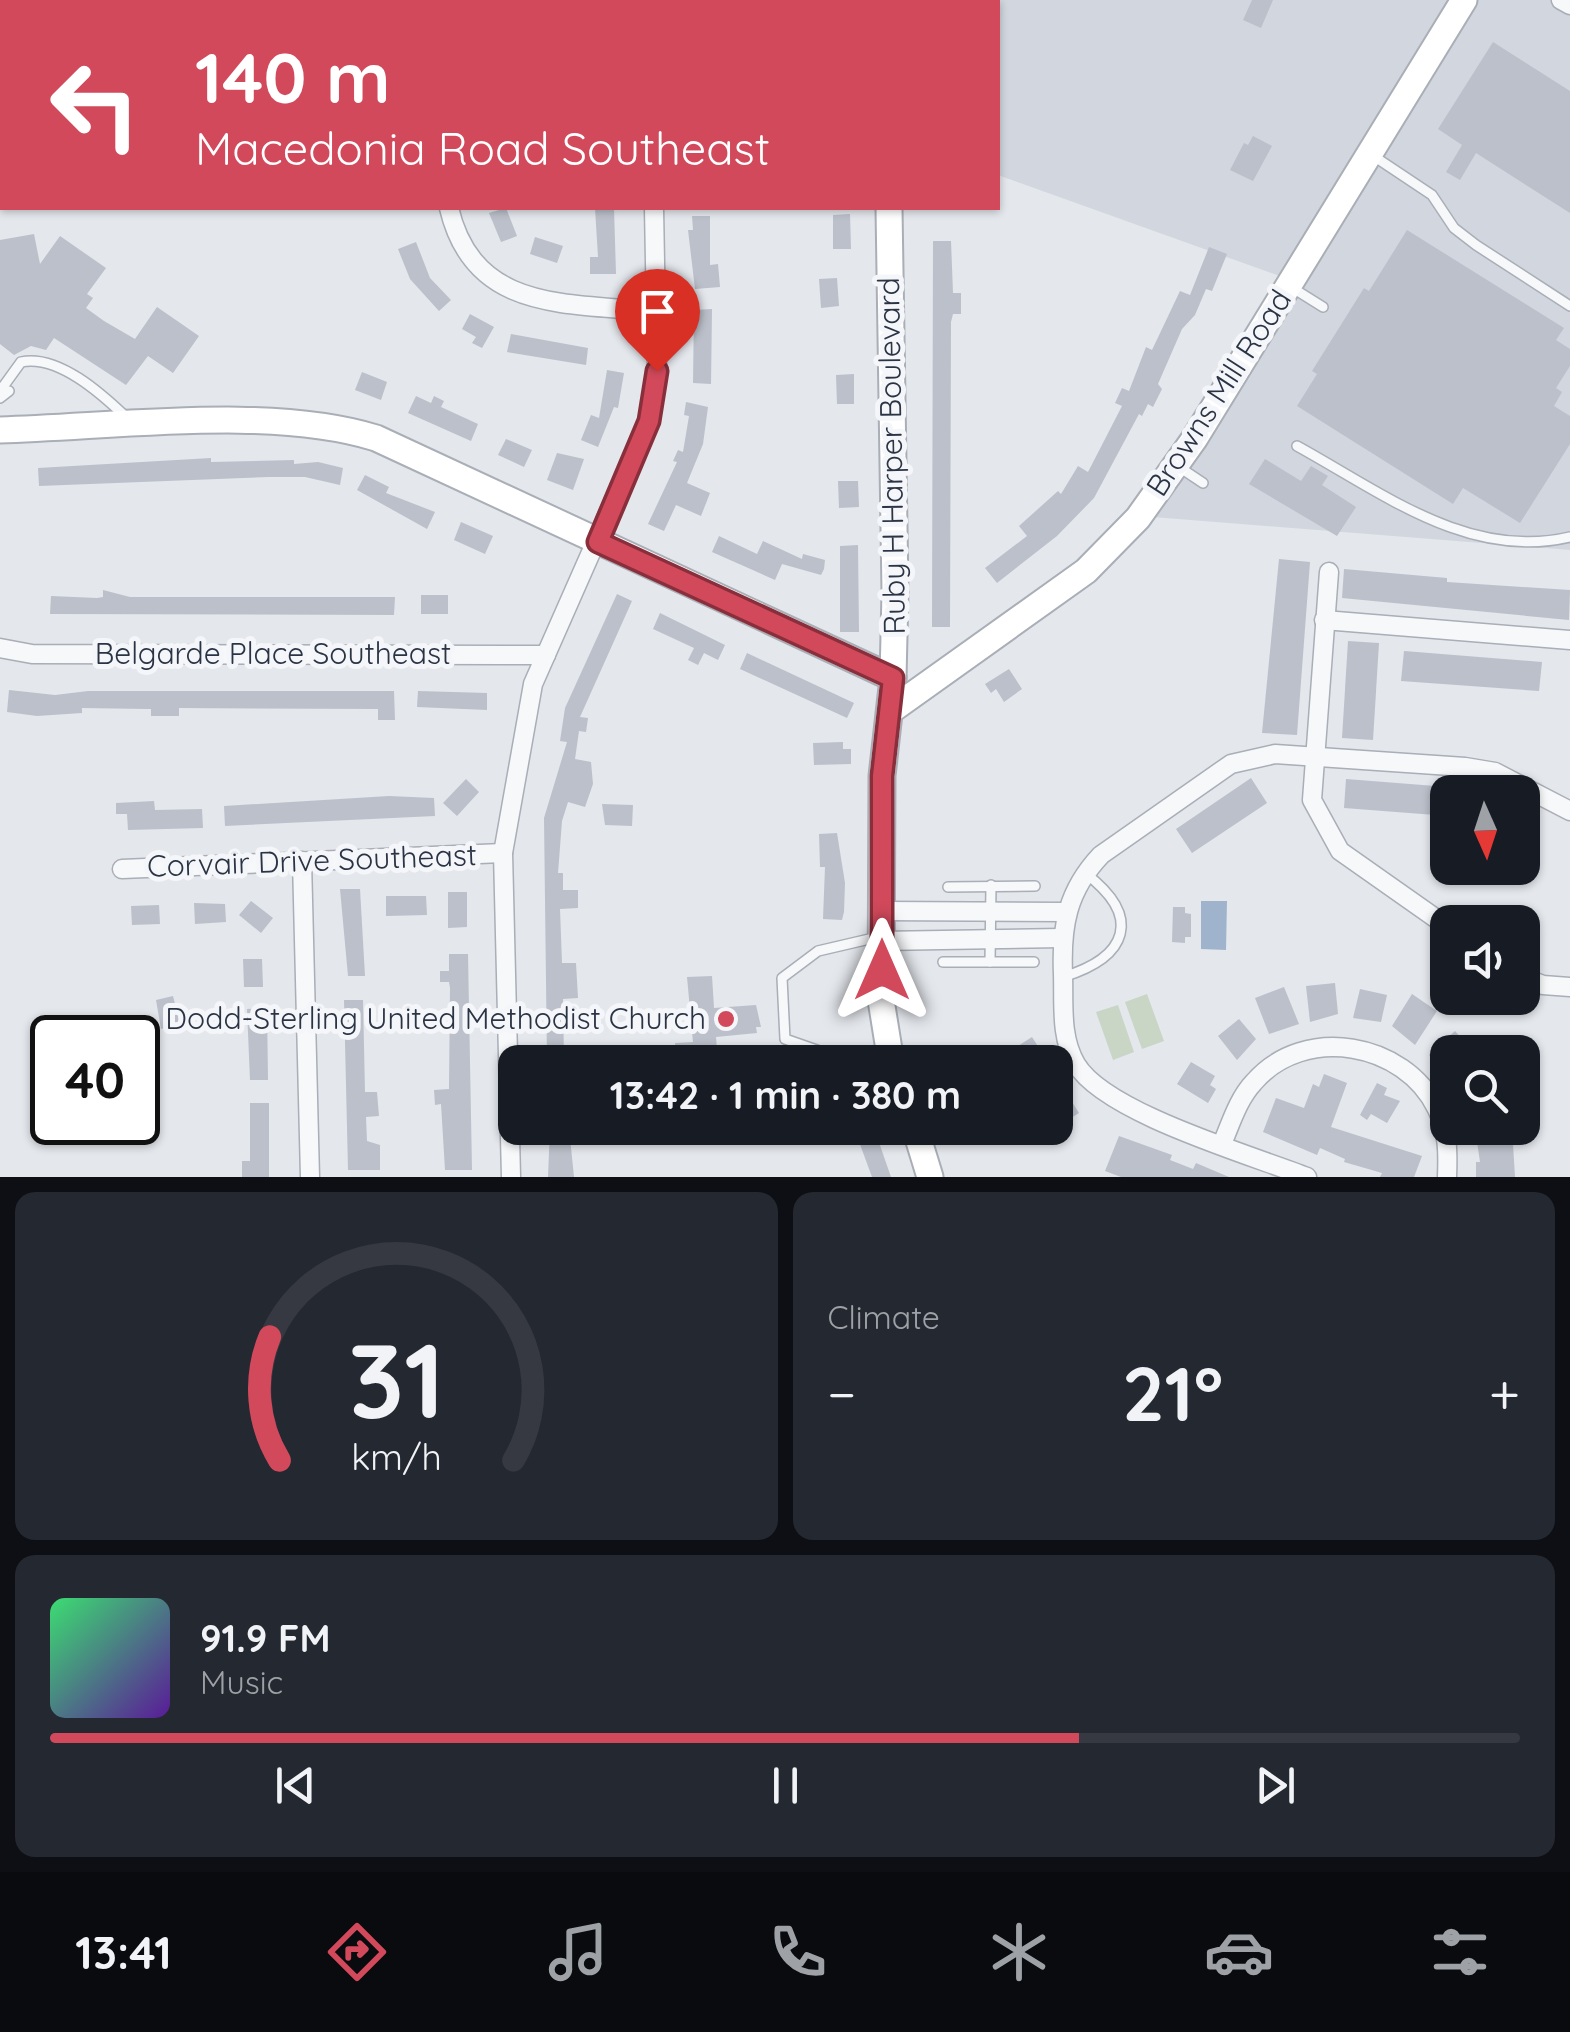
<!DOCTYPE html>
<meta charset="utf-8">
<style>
:root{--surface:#171b24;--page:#242831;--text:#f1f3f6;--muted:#9ea1a6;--line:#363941;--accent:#d1495b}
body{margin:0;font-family:Quicksand,sans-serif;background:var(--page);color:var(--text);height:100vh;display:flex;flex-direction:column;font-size:38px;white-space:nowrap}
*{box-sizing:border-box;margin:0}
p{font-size:32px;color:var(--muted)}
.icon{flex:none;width:55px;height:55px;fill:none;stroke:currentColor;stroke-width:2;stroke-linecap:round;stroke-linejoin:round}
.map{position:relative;height:1177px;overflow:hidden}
.side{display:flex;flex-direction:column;gap:15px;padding:15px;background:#0d0f14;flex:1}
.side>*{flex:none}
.guide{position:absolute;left:0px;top:0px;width:1000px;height:210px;box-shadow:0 2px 8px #0004;background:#d1495b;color:#fff;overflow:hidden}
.needle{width:65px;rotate:177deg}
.controls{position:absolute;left:1430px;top:775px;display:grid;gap:20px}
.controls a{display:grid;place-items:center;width:110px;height:110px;border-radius:20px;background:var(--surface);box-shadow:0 2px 8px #0004;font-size:50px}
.speed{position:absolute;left:30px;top:1015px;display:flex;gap:20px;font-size:50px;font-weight:700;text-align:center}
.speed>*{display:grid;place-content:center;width:130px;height:130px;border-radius:50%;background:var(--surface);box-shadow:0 2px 8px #0004;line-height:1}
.speed .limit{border:5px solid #111;border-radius:15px;background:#fff;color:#111}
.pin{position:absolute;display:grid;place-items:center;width:85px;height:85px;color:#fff;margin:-102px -42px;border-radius:50% 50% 50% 0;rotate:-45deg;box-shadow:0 0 10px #0007}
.pin .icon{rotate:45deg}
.me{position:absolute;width:110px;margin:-55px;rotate:0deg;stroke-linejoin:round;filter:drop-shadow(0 0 8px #0008)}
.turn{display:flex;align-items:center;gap:35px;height:210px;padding:0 30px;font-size:45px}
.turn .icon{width:130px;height:130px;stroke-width:2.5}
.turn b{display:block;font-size:70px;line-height:85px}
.big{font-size:75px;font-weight:700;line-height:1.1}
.side .card{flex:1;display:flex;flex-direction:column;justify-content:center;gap:15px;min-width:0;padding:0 35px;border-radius:20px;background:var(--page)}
.side .dial{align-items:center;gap:0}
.dial svg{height:260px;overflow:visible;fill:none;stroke:var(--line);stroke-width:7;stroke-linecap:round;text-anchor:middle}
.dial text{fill:var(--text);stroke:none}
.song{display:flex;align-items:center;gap:30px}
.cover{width:120px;height:120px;border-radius:15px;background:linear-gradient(135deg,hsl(140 70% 55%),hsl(270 70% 35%))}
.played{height:10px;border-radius:5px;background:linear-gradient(90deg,var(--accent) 70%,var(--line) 70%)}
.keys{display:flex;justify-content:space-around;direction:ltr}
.heat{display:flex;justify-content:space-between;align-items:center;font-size:55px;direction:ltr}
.side .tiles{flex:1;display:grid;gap:15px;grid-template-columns:1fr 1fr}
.card:last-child{grid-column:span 2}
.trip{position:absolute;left:498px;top:1045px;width:575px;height:100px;border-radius:20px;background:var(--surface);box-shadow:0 2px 8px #0004;font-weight:700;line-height:100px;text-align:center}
.dock{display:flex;height:160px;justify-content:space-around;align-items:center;background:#090b0e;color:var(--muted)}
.dock .icon{width:70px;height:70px}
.dock .active{color:var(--accent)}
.dock b{font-size:45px;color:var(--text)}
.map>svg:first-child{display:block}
.built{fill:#d2d6de}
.green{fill:#c9d6c5}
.water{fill:#9fb4cc}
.building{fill:#bbc0ca}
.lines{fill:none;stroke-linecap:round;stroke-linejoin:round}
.lane-casing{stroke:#a9aeb7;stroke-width:12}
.street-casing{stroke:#a9aeb7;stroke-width:21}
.secondary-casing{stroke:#a9aeb7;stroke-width:29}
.lane{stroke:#f7f8fa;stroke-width:9}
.street{stroke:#f7f8fa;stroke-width:18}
.secondary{stroke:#fff;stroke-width:25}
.route-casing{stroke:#882f3b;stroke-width:25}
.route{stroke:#d1495b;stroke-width:18}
.poi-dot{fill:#d1495b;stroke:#f4f6f9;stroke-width:4}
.labels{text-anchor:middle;stroke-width:10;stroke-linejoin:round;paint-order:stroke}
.street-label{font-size:30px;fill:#2b3445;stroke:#f4f6f9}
.poi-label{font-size:30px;fill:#2b3445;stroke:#f4f6f9;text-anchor:end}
</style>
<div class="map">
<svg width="1570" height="1177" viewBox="0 0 1570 1177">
<rect width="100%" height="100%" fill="#e4e7ec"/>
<path class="built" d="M886,0H1570V550L1128,515L1202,399L1299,283L998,175V2Z"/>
<g class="green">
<path d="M1147,994L1164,1041L1142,1049L1125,1002Z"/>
<path d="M1118,1005L1134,1052L1113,1060L1096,1012Z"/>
</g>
<path class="water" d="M1201,901H1227L1226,950L1201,949Z"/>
<g class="building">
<path d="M1252,0H1273L1261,28L1243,20Z"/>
<path d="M1493,42L1570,91V213L1476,153L1460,180L1446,172L1462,145L1438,129Z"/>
<path d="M1253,136L1272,146L1253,181L1230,170L1244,143L1248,145Z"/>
<path d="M506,208L517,236L501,242L489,213Z"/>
<path d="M595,208H614L616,274H590V257H598Z"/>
<path d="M850,214L851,249H833V215Z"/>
<path d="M692,216H710V265L718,264L720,287L695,289L688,230H693Z"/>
<path d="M1407,230L1564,328L1556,340L1570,349V366L1556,388L1562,392L1554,406L1570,416V444L1520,523L1463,488L1453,504L1297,406L1317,374L1312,371L1364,288L1369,291Z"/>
<path d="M34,234L40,264L60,236L106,268L87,294L93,298L86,308L104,321L135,339L157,307L199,336L173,373L148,356L126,385L54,338L46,350L31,346L14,355L0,344V240Z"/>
<path d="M535,237L563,246L557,263L530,254Z"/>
<path d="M933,241H951L953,293H961V314H953L951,322L950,627H932Z"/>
<path d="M416,242L430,278L451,300L439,311L410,279L398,249Z"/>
<path d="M1209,247L1227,254L1212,291L1206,289L1195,315L1182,329L1158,384L1162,389L1153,407L1148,404L1142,416L1139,414L1094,498L1057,536L997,583L985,568L1027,536L1019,526L1058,491L1061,494L1078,466L1088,472L1122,406L1115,403L1122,388L1129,391L1146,347L1152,350L1180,291L1190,295Z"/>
<path d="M837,278L839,306L821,308L819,279Z"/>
<path d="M712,309L711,384L693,383L694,310Z"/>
<path d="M470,314L494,327L482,348L472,343L476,337L462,329Z"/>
<path d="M511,334L588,348L586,365L507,352Z"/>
<path d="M607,370L624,373L618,408L614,407L598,447L581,440L591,415L599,418Z"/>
<path d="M362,372L387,382L381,400L355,390Z"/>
<path d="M854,374V404H837L836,375Z"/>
<path d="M416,396L431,403L434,396L444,401L441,407L478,424L471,441L408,413Z"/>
<path d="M686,402L708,407L703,444L687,483L710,493L701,516L676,505L664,531L648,524L677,462L673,461L678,450L683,452L689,416L684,415Z"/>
<path d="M506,439L532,450L524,467L498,455Z"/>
<path d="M557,453L584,459L573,490L547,480Z"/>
<path d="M211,458V462L294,460V464L318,462L343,468L340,485L305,477H268L39,486L38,468Z"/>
<path d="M1265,459L1301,481L1311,466L1328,476L1322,485L1356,507L1337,536L1249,484Z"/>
<path d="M365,475L389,487L386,493L435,512L427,529L357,490Z"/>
<path d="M838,481H858L859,507L839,508Z"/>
<path d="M461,522L493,536L485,554L454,540Z"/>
<path d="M719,536L757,554L763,541L802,559L803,554L825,560L824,569L821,575L782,564L775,580L712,552Z"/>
<path d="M858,545L859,632H840V546Z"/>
<path d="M1279,559L1310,562L1297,735L1262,733Z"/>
<path d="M1344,569L1447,578V582L1570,590L1569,620L1342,598Z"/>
<path d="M103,590L130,597H395L394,615L50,614L51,596L97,598L103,597Z"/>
<path d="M617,594L632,601L580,717L588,718L586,732L579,731L575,759L591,762L593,784L585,807L568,802L562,821L558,873H563V890H578V908L560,909L562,963H576L578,998L563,999L564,1062H547L544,818L567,742L560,741L565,708Z"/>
<rect x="421" y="595" width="27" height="19"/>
<path d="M660,613L725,645L718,660L704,653L698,665L688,660L694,648L653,629Z"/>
<path d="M1348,641L1379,643L1373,740L1342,738Z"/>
<path d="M1404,651L1542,662L1539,691L1401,681Z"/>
<path d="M747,653L854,703L847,718L740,669Z"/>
<path d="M1009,669L1022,689L1004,702L996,689L991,693L985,684Z"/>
<path d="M9,690L55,695L88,691H394L395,720H378V709L179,708V716H151V709H146L82,708V713L37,716L7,712Z"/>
<path d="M418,691L487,693V710L417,707Z"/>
<path d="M843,742V749H851V764L814,765L813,743Z"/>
<path d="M1251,778L1267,803L1192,853L1176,829Z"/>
<path d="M466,779L479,792L457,816L443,803Z"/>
<path d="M1346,779L1448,787V816L1344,808Z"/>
<path d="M389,796L434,798L435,816L225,826L224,806Z"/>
<path d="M154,801L155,810L202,809L203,828L128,830L127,814H116V803Z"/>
<path d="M602,804L633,805L632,826L605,825Z"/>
<path d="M837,833L845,883L844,912L842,920L823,919L825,867H820L819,834Z"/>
<path d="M340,889H360L365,976H348Z"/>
<path d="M448,892H467V927L448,928Z"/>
<path d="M386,896H426L427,915L386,916Z"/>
<path d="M251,901L273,918L261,933L239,915Z"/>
<path d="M194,903L225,904L226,922L195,924Z"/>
<path d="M159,905L160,924L132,925L131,906Z"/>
<path d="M1173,907H1185V913L1191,914V937H1185V943L1172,942Z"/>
<path d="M449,954H468L472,1170H445L441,1104L435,1105L434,1090L449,1089L450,988L449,982H440V971H449Z"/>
<path d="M243,959H262L263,987H244Z"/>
<path d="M712,976L714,1008L756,1005L761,1027H756L757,1033L716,1037L718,1062H694V1054L676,1055L675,1043L693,1042L687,977Z"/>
<path d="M1335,983L1338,1014L1310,1022L1306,986Z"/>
<path d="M1284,987L1299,1024L1269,1034L1255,998Z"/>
<path d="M1360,989L1387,995L1381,1022L1353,1018Z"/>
<path d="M1412,994L1437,1011L1415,1045L1392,1026Z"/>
<path d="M173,996L180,1024L161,1029L156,1000Z"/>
<path d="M344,1000H363L365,1092H377L379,1116L366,1117L367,1141L380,1145V1170H348Z"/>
<path d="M267,1008L268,1080H250L247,1009Z"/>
<path d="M1239,1019L1256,1039L1237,1060L1218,1036Z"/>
<path d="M1455,1031L1474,1052H1448L1439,1066L1429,1055Z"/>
<path d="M1032,1037L1048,1062H1013L1007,1053Z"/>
<path d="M1191,1062L1215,1076L1210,1085L1216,1089L1208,1103L1177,1084Z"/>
<path d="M1324,1074L1347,1083L1331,1127L1422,1156L1414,1177H1380L1382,1173L1344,1162L1345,1159L1320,1148L1317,1155L1263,1132L1276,1098L1304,1108L1313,1084L1319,1087Z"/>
<path d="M1055,1075L1079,1113L1055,1128Z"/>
<path d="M1377,1083L1387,1088L1384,1095L1400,1101L1387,1123L1371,1114L1367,1120L1360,1115Z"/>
<path d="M250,1103H269V1177H242V1161H250Z"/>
<path d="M550,1128H569L574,1177H548Z"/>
<path d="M854,1128H874L891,1177H872Z"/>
<path d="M1475,1128H1512L1515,1177H1476V1162H1480Z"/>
<path d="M1119,1136L1172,1155L1170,1160L1193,1169L1196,1163L1229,1177H1121L1105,1171Z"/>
</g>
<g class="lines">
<g class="lane-casing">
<g id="lane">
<path d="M966,0V2"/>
<path d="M1372,155L1432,195L1454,228L1476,245L1570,306"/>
<path d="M1291,287L1323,307"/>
<path d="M0,391L21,362C58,354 102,394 128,419"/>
<path d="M0,398L9,391"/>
<path d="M1297,446C1381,492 1469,561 1570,537"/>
<path d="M1176,465L1203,483"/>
<path d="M948,887L1035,886"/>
<path d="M943,962H1034"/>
<path d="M990,962L991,885"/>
<path d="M1063,977C1128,957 1143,917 1085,873"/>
<path d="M851,1062L785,1039L782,978L818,951L878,937"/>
</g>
</g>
<g class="street-casing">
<g id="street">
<path d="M443,0V2"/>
<path d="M1561,0L1570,5"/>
<path d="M449,208C474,314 569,302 657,312"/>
<path d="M1329,572L1312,800L1340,851L1448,927"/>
<path d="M1324,620L1570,640"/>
<path d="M0,648L32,654L546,655"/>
<path d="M302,861L310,1177"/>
<path d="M122,869L503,853"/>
<path d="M882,911L1065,912"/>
<path d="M881,941L1061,938"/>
<path d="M1522,977L1543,985L1570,987"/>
<path d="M1222,1144C1231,1123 1238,1099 1254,1082C1304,1024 1405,1042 1437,1109C1448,1131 1448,1153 1447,1177"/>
<path d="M511,1177L503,853L533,684L649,421L657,371L654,208"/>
<path d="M1307,1177C1251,1155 1105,1113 1076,1064C1060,1037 1064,1004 1063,974C1061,926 1067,891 1101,855L1231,764L1275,754L1465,767L1495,772L1570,811"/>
</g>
</g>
<g class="secondary-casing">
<g id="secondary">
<path d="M885,0V2"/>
<path d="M889,208L895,592L893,678L882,776L881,1000L891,1062"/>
<path d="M0,430C114,427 270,405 376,438L893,678"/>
<path d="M890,711L1086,571L1138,518L1195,438L1464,0"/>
<path d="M915,1128L930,1177"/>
</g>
</g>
<use href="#lane" class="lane"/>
<use href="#street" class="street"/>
<use href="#secondary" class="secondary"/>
</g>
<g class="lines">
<g class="route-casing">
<path id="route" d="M657,371L649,421L598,542L893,678L882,776V970"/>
</g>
<use href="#route" class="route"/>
</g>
<circle class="poi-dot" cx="726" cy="1019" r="10"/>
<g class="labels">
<g class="street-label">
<text transform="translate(1219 393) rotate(-57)" y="10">Browns Mill Road</text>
<text transform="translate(892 456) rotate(-91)" y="10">Ruby H Harper Boulevard</text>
<text x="273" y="664">Belgarde Place Southeast</text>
<text transform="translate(312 861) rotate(-2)" y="10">Corvair Drive Southeast</text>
</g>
<g class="poi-label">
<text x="706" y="1029">Dodd-Sterling United Methodist Church</text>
</g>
</g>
</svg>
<div class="controls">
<a><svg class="needle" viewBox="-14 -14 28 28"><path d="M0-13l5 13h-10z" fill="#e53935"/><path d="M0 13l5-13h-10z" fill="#9ea1a6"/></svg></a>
<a><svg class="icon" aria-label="sound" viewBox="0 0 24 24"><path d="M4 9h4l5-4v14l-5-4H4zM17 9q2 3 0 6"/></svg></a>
<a><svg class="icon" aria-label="search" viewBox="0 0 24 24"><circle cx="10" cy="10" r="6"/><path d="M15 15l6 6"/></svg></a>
</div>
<div class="speed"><div class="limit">40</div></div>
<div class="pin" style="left:657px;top:371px;background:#d93025"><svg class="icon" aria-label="arrive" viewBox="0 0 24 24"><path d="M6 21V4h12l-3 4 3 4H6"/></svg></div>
<svg class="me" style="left:882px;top:970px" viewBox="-20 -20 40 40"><path d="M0-17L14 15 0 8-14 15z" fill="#d1495b" stroke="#fff" stroke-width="4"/></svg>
<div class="trip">13:42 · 1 min · 380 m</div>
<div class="guide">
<div class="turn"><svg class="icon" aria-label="left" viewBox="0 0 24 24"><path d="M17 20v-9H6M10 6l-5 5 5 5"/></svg><div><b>140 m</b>Macedonia Road Southeast</div></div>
</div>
</div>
<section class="side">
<div class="tiles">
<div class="card dial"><svg viewBox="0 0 100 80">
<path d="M14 69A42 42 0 1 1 86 69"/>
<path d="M14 69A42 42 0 0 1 11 31" stroke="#d1495b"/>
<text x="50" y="56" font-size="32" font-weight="700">31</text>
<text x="50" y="72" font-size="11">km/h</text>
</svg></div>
<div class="card"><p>Climate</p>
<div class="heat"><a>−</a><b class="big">21°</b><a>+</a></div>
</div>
<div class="card">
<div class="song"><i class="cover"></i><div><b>91.9 FM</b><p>Music</p></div></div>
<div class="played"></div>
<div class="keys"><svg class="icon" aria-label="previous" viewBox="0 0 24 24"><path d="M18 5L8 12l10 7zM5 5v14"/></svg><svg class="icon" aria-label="pause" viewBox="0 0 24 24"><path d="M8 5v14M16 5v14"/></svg><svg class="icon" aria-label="next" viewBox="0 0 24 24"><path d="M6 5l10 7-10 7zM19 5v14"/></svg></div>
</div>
</div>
</section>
<nav class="dock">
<b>13:41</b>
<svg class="icon active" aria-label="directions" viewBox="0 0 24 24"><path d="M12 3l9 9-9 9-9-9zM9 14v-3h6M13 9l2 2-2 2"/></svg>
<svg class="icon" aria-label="music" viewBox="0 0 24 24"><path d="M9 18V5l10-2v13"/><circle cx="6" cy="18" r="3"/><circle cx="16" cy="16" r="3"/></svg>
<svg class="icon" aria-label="phone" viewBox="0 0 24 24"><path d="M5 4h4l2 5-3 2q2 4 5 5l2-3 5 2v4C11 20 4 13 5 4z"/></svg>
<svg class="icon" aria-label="climate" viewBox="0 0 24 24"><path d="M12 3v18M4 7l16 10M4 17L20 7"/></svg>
<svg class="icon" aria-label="car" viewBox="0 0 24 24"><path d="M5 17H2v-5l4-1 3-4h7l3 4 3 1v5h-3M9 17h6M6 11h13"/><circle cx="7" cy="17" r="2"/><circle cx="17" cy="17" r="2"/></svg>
<svg class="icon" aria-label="filters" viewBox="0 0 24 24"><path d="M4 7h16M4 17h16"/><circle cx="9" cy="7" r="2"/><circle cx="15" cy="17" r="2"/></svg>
</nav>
